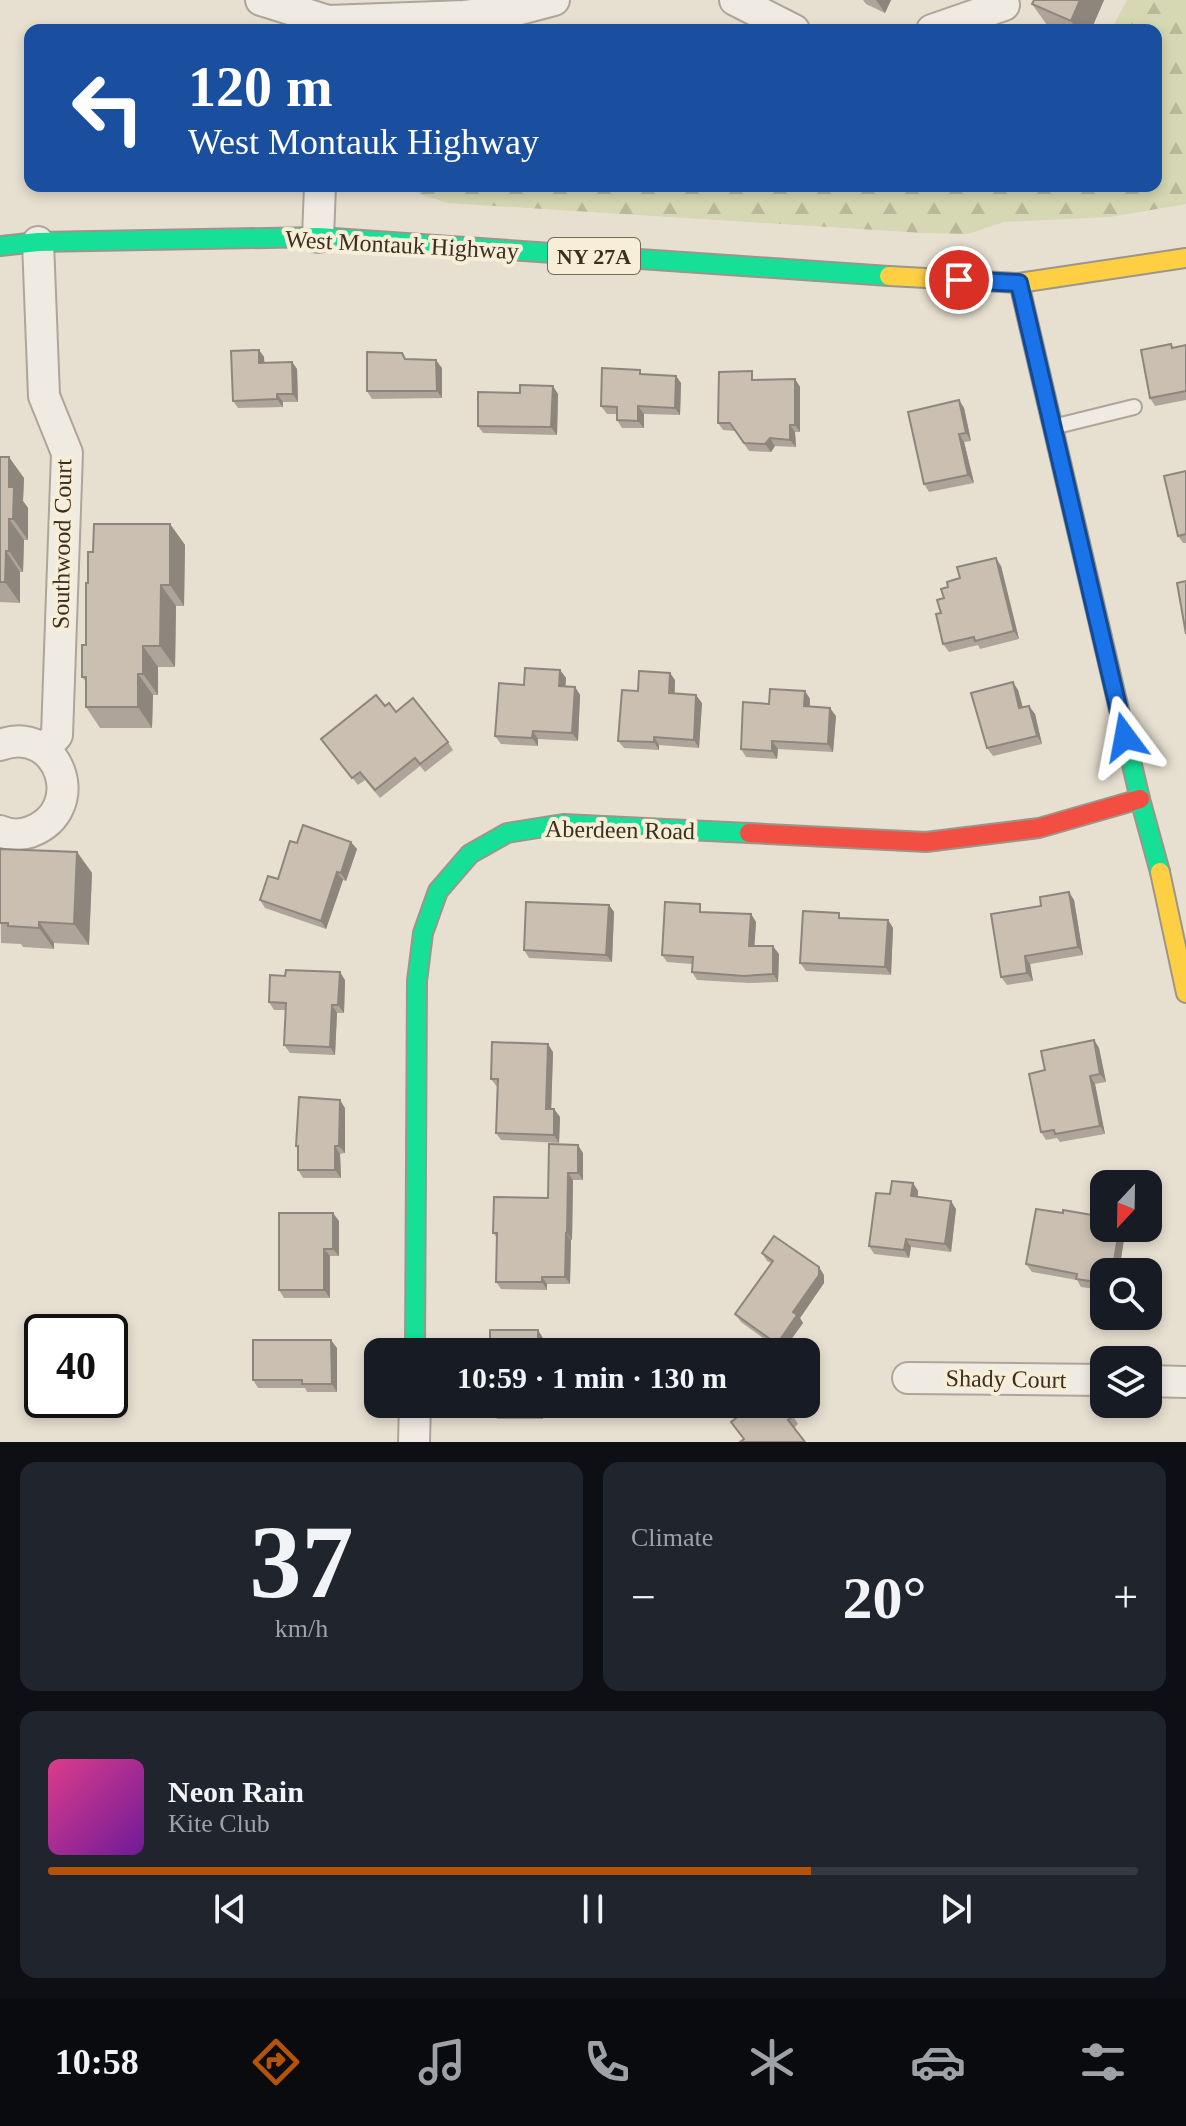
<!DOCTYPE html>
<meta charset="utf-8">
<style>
:root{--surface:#171b24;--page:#20242c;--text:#f1f3f6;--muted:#9ea1a6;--line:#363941;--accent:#b45309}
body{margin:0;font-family:Georgia,serif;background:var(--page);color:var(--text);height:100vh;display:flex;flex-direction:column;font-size:30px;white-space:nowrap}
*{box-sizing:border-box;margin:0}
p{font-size:26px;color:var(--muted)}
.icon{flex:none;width:44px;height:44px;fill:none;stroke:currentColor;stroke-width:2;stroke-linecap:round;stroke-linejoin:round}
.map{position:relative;height:1442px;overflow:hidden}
.drawer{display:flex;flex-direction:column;gap:20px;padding:20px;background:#0d0f14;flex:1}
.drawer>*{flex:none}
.guide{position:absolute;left:24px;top:24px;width:1138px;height:168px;border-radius:16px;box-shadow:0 4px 12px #0003;background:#1a4fa0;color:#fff;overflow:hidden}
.needle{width:52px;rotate:202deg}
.controls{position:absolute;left:1090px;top:1170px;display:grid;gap:16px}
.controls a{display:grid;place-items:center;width:72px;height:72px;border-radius:16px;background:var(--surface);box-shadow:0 4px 12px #0003;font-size:40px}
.speed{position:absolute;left:24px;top:1314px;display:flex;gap:16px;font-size:40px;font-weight:700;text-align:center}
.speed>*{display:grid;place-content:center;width:104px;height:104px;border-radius:50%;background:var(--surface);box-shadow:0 4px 12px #0003;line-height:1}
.speed .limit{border:4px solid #111;border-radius:12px;background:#fff;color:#111}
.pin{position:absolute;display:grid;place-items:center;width:68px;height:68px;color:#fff;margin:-34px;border:4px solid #fff;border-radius:50%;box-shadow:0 2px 8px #0007}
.me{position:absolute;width:88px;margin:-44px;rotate:347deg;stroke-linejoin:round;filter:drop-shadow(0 0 6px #0008)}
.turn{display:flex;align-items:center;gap:28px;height:168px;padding:0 32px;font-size:36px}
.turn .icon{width:104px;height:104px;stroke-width:2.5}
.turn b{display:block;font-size:56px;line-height:68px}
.big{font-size:60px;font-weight:600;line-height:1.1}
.drawer .card{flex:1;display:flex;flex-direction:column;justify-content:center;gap:12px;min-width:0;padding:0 28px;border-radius:16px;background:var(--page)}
.drawer .dial{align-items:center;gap:0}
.dial b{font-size:104px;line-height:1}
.song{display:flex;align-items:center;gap:24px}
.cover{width:96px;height:96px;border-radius:12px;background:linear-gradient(135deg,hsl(330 70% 55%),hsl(280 70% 35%))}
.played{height:8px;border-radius:4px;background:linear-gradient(90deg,var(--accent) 70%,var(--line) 70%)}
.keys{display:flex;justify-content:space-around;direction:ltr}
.heat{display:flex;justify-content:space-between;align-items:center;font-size:44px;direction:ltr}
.drawer .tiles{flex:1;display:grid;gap:20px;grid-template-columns:1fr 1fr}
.card:last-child{grid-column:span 2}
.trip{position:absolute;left:364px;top:1338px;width:456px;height:80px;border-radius:16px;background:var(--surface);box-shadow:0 4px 12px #0003;font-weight:600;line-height:80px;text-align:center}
.dock{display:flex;height:128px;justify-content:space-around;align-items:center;background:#090b0e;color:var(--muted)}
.dock .icon{width:56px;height:56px}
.dock .selected{color:var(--accent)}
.dock b{font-size:36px;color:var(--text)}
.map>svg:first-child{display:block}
.forest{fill:url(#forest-firs)}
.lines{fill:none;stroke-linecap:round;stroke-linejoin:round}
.lane-casing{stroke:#ada599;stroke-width:18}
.street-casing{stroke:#ada599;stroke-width:34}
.fast-casing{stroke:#9c958a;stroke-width:22}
.slow-casing{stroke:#9c958a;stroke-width:22}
.jam-casing{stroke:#9c958a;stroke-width:22}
.lane{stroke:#efebe3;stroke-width:14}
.street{stroke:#efebe3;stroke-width:30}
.fast{stroke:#16e098;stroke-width:18}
.slow{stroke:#ffcf43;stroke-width:18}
.jam{stroke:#f24e42;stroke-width:18}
.wall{fill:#afa499}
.shaded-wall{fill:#8e867d}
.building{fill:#cbbfb2;stroke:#8e867d;stroke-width:2}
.route-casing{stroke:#114b97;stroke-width:20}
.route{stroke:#1a73e8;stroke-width:14}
.labels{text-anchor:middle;stroke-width:8;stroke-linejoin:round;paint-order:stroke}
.shield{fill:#f7eed8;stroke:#756857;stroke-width:2}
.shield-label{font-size:22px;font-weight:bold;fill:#3d2e20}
.street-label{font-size:24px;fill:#3d2e20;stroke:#f7eed8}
</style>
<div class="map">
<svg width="1186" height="1442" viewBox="0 0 1186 1442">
<defs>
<pattern id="forest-firs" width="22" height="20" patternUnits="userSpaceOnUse" patternTransform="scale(2)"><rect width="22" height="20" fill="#d6d7b3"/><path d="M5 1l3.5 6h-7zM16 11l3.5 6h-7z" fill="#b9b99a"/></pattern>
</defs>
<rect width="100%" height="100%" fill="#e7e0d1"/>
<path class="forest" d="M1127,0H1186V204L1110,217L1003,222L969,234L923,233L448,203L419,194L415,186H1156V30H1111Z"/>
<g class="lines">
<g class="lane-casing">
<path id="lane" d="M1057,426L1134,407"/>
</g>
<g class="street-casing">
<g id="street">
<path d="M261,0L328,21L465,16L520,9L554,0"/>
<path d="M735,0L794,30"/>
<path d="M932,30L1004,5"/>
<path d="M318,237L320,186"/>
<path d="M38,242L44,396L67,453L57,735L44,750"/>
<path d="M0,745C59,723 90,810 30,832C21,835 9,835 0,831"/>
<path d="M908,1378L1104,1380"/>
<path d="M1148,1381L1185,1382"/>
<path d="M414,1442L415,1404"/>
</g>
</g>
<g class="fast-casing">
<g id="fast">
<path d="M0,246L38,242L318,237L889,276"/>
<path d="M1019,283L1140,799L1160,872"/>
<path d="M415,1352L417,981L423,933L438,891L470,854L507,833L563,824L749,833"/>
</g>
</g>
<g class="slow-casing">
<g id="slow">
<path d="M889,276L1019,283L1186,258"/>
<path d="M1160,872L1186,993"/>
</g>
</g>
<g class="jam-casing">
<path id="jam" d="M749,833L926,842L1039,828L1140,799"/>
</g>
<use href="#lane" class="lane"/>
<use href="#street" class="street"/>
<use href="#fast" class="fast"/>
<use href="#slow" class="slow"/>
<use href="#jam" class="jam"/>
</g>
<g class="wall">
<path d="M863,0H891L885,13L866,4Z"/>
<path d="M1034,0H1104L1091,30H1058L1047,25L1032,4Z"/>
<path d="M1171,344L1173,348L1186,345V400L1155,406L1150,398Z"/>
<path d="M259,350L264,357V363L292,362L297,369L298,402H283V407L238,408L233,401Z"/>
<path d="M407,359L442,368V398L372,399L367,391Z"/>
<path d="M643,375L676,376L681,383L680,415L644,414V428H622L617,420V414H607L601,406Z"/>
<path d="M758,379H795L800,387V432H795L796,447L775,446L771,452L749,451L735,431L723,430L718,423Z"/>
<path d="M520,393L558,394L557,435L483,433L478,426Z"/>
<path d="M959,400L964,408L971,441L964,442L974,483L929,492L924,484Z"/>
<path d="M0,457L24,478L23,501L28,508V540H24L23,572H20V603L0,602Z"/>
<path d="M1186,471V543H1183L1178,536Z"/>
<path d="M170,524L185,545L184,606H176L175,667H158V695H153L152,728H100L86,707V682L82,677L86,645L88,583L93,552Z"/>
<path d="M1001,566L1019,639L980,649L978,645L949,652L943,644L941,613L944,598L948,587Z"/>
<path d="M560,670L566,678L565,687H575L580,695L578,741L538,739V746L501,744L495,736L524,685Z"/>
<path d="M675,680V694L702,703L699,748L659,745V750L624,748L618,741L638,691Z"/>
<path d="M1018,690L1023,708L1029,706L1035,714L1042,744L993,756L987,748Z"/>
<path d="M805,691L810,699V707L836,716L833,752L778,749L777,759L746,757L741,749L769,704Z"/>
<path d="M385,706L448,742L453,750L425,772L420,766L380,798L365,780L358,785L321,739Z"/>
<path d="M297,843L357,849L346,881L343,880L326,929L265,908L260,900L278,879Z"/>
<path d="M0,849L77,852L92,873L89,945L54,943V949L23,947L21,944L1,943Z"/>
<path d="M1074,900L1083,955L1030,964L1033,981L1007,985L1001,977Z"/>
<path d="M609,905L614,912L612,962L529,958L524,950Z"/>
<path d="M706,912L751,914L756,922L754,946L779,954L778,982L749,983L697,980L692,972V964L667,962L662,955Z"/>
<path d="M843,918L888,920L893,928L891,975L806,971L800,963Z"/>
<path d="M345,980L344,1013H337L335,1055L290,1053L284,1045L286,1010H274L269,1002Z"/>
<path d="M1094,1040L1099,1048L1106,1082L1095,1084L1105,1134L1060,1142L1057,1138L1046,1140L1041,1132L1045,1070Z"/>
<path d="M553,1052L551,1109H554L560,1117L559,1143L501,1140L496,1133L497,1087L491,1079Z"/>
<path d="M345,1108V1153L340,1154L341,1178H303L298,1170V1149L296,1146Z"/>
<path d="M583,1153V1180H573L572,1240H571L570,1284H547V1290L501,1289L496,1282L497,1238L493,1233L548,1198Z"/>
<path d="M913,1183L918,1191V1197L956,1209L951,1252L911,1247L909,1258L874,1254L869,1246L890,1194Z"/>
<path d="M339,1221V1256H330V1298H284L279,1290Z"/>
<path d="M1117,1230L1119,1231L1124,1239L1119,1272H1104V1290L1081,1287L1077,1280L1032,1272L1026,1264Z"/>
<path d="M762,1253L824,1275V1283L800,1318L803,1323L782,1352L741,1322L735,1314L771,1263L767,1261Z"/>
<path d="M337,1348V1392H307L305,1388H258L253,1380Z"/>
<path d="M492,1404H543V1419H497L492,1411Z"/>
<path d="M793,1416L798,1424L794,1428L744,1439L731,1422Z"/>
</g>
<g class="shaded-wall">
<path d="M876,0H891L885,13Z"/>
<path d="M1080,0H1104L1091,30H1077L1071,21Z"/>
<path d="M259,350L264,357L265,371L259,363Z"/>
<path d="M436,360L442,368V398L437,391Z"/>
<path d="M292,362L297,369L298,402L293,394Z"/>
<path d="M676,376L681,383L680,415L675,408Z"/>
<path d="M795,379L800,387V432L795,425Z"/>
<path d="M553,386L558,394L557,435L551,427Z"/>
<path d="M277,394L283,402V407L277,399Z"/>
<path d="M959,400L964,408L971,441L966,433Z"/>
<path d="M638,406L644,414V428L638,421Z"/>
<path d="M790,425L795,432L796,447L790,440Z"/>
<path d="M959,434L964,442L974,483L968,475Z"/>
<path d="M770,438L775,446L771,452L765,444Z"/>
<path d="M9,457L24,478L23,501L28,508V540L13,519L9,487Z"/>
<path d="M9,519L24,540L23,572L9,551Z"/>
<path d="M170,524L185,545L184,606L170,585Z"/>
<path d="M6,551L20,572V603L5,582Z"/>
<path d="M996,558L1001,566L1019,639L1014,631Z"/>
<path d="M161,585L176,606L175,667L160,646Z"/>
<path d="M143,646L158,667V695L143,674Z"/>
<path d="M560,670L566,678L565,694L559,686Z"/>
<path d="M670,673L675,680L674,701L669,693Z"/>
<path d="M138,674L153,695L152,728L138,707Z"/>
<path d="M1013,682L1018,690L1025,716L1019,708Z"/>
<path d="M575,687L580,695L578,741L572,733Z"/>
<path d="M805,691L810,699L809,714L804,706Z"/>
<path d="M696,695L702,703L699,748L694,740Z"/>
<path d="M1029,706L1035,714L1042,744L1037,736Z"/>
<path d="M830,708L836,716L833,752L828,744Z"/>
<path d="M533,731L538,739V746L532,738Z"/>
<path d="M654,737L659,745V750L654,742Z"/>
<path d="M772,741L778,749L777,759L772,751Z"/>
<path d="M351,842L357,849L346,881L341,873Z"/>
<path d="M77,852L92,873L89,945L74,924Z"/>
<path d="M337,872L343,880L326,929L321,921Z"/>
<path d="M1069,892L1074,900L1083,955L1078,947Z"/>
<path d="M609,905L614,912L612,962L606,955Z"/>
<path d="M751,914L756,922L754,953L749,946Z"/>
<path d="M888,920L893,928L891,975L885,967Z"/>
<path d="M39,922L54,943V949L39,928Z"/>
<path d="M773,946L779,954L778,982L773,974Z"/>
<path d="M1025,956L1030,964L1033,981L1027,973Z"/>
<path d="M340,972L345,980L344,1013L338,1005Z"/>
<path d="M332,1005L337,1013L335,1055L330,1047Z"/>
<path d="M1094,1040L1099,1048L1106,1082L1100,1074Z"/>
<path d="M548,1044L553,1052L551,1117L546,1109Z"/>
<path d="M1090,1076L1095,1084L1105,1134L1100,1126Z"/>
<path d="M340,1100L345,1108V1153L339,1146Z"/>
<path d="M554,1109L560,1117L559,1143L554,1135Z"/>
<path d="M578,1145L583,1153V1180L578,1173Z"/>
<path d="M335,1146L340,1154L341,1178L335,1170Z"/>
<path d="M568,1173L573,1180L572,1240L567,1233Z"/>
<path d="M913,1183L918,1191L917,1204L911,1196Z"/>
<path d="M951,1201L956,1209L951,1252L945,1244Z"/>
<path d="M333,1213L339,1221V1256L333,1249Z"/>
<path d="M1119,1231L1124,1239L1119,1272H1112Z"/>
<path d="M566,1233L571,1240L570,1284L565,1277Z"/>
<path d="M906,1239L911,1247L909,1258L904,1250Z"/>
<path d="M324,1249L330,1256V1298L324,1290Z"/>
<path d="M819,1267L824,1275V1283L800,1318L803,1323L782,1352L777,1344L793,1312Z"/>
<path d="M542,1277L547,1284V1290L542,1282Z"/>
<path d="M538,1330L543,1338V1352L538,1349Z"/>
<path d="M331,1340L337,1348V1392L332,1384Z"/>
<path d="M537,1404H543V1419L537,1411Z"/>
</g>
<g class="building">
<path d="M1034,0H1080L1071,21L1032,4Z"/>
<path d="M1171,344L1172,348L1186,345V391L1150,398L1141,350Z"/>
<path d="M259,350V363L292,362L293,394H277V399L233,401L231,351Z"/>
<path d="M367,352L402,353L405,359L436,360L437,391H367Z"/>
<path d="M602,368L640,370V374L676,376L675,408L638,406V421L617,420V407L601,406Z"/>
<path d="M752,371V380L795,379V425H790V440L770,438L765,444L744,443L730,423H718L719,372Z"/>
<path d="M520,385L553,386L551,427L478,426V392L520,393Z"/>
<path d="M959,400L966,433L959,434L968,475L924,484L908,412Z"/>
<path d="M0,457H9V487H14L13,519H9V551H6L5,582H0Z"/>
<path d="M1186,471V534L1178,536L1164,476Z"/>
<path d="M94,524H170V585H161L160,646H143V674H138V707H86V677H82V645H86V583H88V552H93Z"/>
<path d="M996,558L1014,631L975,641L974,637L943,644L936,614L941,613L937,600L944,598L941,589L948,587L947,582L960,578L957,567Z"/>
<path d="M1186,581V634L1177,583Z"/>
<path d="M525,668L560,670L559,686L575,687L572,733L533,731L532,738L495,736L499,683L524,685Z"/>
<path d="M639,671L670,673L669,693L696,695L694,740L654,737V742L618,741L622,690L638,691Z"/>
<path d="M1013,682L1019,708L1029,706L1037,736L987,748L971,693Z"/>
<path d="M770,689L805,691L804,706L830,708L828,744L772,741V751L741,749L743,702L769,704Z"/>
<path d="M376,695L385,706L389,703L396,712L413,698L448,742L420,764L415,758L375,790L360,772L352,778L321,739Z"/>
<path d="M303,825L351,842L341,873L337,872L321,921L260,900L268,876L278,879L290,841L297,843Z"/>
<path d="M0,849L77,852L74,924L39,922V928L8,926V923H0Z"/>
<path d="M1069,892L1078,947L1025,956L1027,973L1001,977L991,914L1041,906L1040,897Z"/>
<path d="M526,902L609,905L606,955L524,950Z"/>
<path d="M665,902L700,904V912L751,914L749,946H773V974L744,976L692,972L693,957L662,955Z"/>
<path d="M803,911L839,913V918L888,920L885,967L800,963Z"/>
<path d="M286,970L340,972L338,1005H332L330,1047L284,1045L286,1003L269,1002L270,975L285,976Z"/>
<path d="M1094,1040L1100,1074L1090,1076L1100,1126L1055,1134L1054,1130L1041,1132L1029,1074L1045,1070L1041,1051Z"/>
<path d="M492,1042L548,1044L546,1109H554V1135L496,1133L498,1079H491Z"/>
<path d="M299,1097L340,1100L339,1146H335V1170H298V1146H296Z"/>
<path d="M549,1144L578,1145V1173H568L567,1233H566L565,1277H542V1282H496L497,1233H493L494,1197L548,1198Z"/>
<path d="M892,1181L913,1183L911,1196L951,1201L945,1244L906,1239L904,1250L869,1246L876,1193L890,1194Z"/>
<path d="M1036,1209L1063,1213V1210L1104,1217V1228H1111L1110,1229L1119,1231L1112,1272H1104V1283L1076,1279L1077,1274L1026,1264Z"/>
<path d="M279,1213H333V1249H324V1290H279Z"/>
<path d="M774,1236L819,1267V1275L793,1312L797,1315L777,1344L735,1314L773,1261L762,1253Z"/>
<path d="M490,1330H538V1349H553L556,1352H490Z"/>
<path d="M253,1340H331L332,1384H302V1380H253Z"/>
<rect x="492" y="1404" width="45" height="7"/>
<path d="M754,1404H783L793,1416L788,1420L805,1442H740L744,1439L731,1422Z"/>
</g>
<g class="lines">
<g class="route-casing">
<path id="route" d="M959,280L1019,283L1125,737"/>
</g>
<use href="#route" class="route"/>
</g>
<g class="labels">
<rect class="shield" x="548" y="238" width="92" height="36" rx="6"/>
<g class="shield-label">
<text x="594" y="264">NY 27A</text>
</g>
<g class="street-label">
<text transform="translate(402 245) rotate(3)" y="8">West Montauk Highway</text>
<text transform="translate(62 544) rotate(-89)" y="8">Southwood Court</text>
<text transform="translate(620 830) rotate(1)" y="8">Aberdeen Road</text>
<text transform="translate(1006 1379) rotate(1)" y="8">Shady Court</text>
</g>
</g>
</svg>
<div class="controls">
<a><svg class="needle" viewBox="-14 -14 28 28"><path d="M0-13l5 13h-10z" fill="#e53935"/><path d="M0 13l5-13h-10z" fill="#9ea1a6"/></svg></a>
<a><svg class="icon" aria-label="search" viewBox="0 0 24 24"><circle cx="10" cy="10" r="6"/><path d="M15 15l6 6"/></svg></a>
<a><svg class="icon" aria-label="layers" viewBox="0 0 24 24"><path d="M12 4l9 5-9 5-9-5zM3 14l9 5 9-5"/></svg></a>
</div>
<div class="speed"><div class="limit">40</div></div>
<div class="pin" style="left:959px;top:280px;background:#d93025"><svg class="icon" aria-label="arrive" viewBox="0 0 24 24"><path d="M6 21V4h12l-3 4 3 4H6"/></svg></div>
<svg class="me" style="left:1125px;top:737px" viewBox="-20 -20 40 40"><path d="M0-17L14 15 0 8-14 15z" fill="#1a73e8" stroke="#fff" stroke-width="4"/></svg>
<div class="trip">10:59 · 1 min · 130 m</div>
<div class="guide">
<div class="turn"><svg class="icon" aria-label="left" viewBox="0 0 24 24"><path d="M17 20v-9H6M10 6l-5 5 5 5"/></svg><div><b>120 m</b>West Montauk Highway</div></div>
</div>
</div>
<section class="drawer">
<div class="tiles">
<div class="card dial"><b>37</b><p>km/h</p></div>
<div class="card"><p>Climate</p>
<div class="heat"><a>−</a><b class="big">20°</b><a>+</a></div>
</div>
<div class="card">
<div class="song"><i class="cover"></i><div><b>Neon Rain</b><p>Kite Club</p></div></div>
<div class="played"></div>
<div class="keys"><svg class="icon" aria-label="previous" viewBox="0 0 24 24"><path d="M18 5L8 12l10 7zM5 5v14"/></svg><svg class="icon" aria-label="pause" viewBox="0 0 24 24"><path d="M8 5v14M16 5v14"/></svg><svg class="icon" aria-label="next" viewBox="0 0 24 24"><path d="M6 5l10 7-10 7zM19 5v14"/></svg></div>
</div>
</div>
</section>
<nav class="dock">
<b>10:58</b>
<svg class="icon selected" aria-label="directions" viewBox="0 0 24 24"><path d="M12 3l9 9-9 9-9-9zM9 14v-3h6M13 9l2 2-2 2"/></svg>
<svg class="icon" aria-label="music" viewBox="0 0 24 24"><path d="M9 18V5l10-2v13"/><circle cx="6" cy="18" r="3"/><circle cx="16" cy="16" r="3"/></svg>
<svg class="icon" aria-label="phone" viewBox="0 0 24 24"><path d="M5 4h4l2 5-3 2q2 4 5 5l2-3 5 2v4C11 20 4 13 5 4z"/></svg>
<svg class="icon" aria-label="climate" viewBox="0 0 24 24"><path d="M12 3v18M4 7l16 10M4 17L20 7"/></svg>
<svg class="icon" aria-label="car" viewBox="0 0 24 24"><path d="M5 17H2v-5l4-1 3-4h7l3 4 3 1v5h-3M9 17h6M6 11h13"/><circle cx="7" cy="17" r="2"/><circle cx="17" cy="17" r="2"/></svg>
<svg class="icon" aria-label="filters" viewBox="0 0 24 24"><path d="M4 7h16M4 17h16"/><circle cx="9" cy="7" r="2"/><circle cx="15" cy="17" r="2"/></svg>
</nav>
